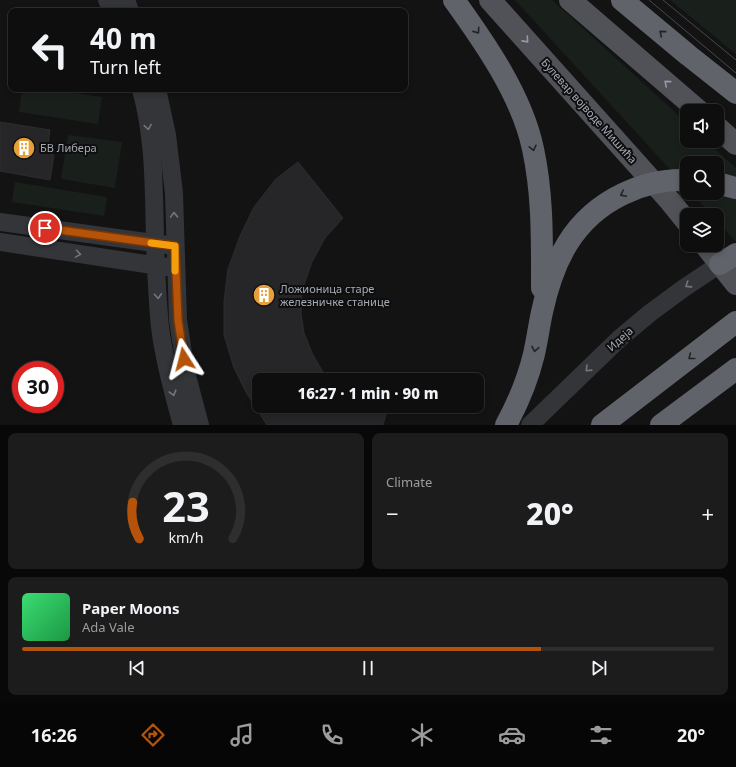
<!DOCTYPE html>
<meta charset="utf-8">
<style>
:root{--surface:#0e0e0f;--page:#1c1c1d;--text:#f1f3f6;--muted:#9b9c9e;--line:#2e2e2f;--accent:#b45309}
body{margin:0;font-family:"Noto Sans",sans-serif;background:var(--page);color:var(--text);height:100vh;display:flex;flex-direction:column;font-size:15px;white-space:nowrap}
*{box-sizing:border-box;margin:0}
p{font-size:13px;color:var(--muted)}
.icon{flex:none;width:22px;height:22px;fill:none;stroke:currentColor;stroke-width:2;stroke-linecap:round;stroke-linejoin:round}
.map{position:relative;height:425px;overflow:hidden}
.panel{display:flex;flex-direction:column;gap:8px;padding:8px;background:#080808;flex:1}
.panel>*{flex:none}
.guide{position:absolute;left:8px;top:8px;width:400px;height:84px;border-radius:8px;box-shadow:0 2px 6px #0003,0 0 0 1px var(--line);background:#0e0e0f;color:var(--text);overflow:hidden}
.fabs{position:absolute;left:680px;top:104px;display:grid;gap:8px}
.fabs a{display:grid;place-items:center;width:44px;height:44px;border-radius:8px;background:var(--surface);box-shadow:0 2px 6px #0003,0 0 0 1px var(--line);font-size:20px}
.speed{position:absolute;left:12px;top:361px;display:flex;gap:8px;font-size:20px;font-weight:700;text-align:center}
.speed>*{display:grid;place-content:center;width:52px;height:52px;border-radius:50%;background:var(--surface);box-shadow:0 2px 6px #0003,0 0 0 1px var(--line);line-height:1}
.speed .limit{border:6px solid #d22;background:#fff;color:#111}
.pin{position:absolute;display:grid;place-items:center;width:34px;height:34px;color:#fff;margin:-17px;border:2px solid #fff;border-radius:50%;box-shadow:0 1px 4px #0007}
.me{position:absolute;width:44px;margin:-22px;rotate:351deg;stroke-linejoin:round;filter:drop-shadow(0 0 3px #0008)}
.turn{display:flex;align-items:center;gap:14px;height:84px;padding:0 16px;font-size:18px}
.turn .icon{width:52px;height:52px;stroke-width:2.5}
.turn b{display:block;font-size:28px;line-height:34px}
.big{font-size:30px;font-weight:800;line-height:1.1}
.panel .tile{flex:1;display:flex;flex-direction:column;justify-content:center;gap:6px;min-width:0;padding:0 14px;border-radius:8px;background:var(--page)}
.panel .dial{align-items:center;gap:0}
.dial svg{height:104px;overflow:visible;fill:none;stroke:var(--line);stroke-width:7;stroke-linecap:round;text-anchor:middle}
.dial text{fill:var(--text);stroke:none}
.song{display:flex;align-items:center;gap:12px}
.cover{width:48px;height:48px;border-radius:6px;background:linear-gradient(135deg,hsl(140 70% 55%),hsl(140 70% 35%))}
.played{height:4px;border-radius:2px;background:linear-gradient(90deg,var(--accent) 75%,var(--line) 75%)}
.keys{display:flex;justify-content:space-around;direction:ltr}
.heat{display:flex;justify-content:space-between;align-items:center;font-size:22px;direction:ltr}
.panel .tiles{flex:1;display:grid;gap:8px;grid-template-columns:1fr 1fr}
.tile:last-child{grid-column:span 2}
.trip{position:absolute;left:252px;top:373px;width:232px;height:40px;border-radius:8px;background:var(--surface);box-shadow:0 2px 6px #0003,0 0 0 1px var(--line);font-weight:800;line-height:40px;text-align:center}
.dock{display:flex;height:64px;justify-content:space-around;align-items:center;background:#060606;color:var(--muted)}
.dock .icon{width:28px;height:28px}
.dock .current{color:var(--accent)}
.dock b{font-size:18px;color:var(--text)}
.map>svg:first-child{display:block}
.green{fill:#191f1a}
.building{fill:#262628;stroke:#2d2d30}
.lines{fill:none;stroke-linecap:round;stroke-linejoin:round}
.minor{stroke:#343539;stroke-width:18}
.major{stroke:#505258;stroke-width:22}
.highway{stroke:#60636a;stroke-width:22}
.tram{stroke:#47494e;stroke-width:1}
.oneway{stroke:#222326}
.oneway2{stroke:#9499a2}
.oneway3{stroke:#72767d}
.route-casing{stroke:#753606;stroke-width:10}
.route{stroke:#b45309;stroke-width:7}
.slow{stroke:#f59e0b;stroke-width:7}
.labels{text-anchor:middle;stroke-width:4;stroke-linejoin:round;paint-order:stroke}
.street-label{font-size:11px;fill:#a5abb4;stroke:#0e0e0f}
.poi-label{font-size:11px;fill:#a5abb4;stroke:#0e0e0f;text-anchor:start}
</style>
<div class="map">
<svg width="736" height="425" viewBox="0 0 736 425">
<rect width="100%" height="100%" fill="#131314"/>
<g class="green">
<path d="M515,0H552L687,123V141H706L736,168V242L717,221V215H712L691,193H717V163H687V188Z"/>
<path d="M670,0H736V54Z"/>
<path d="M22,89H47L102,97L98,124L19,112Z"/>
<path d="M68,135L122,142L115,188L61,179Z"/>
<path d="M15,182L107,197L104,216L12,202Z"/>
</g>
<g class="building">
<path d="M0,122L50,130L47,153L54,155L50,180L0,171Z"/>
<path d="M298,162L343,218L325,238L312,262L302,290L301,314L304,333L312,353L324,374L330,380H259V406H365L386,414L383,425H267L247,394L234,368L224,335V301L228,269L240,236L254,207L276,179Z"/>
</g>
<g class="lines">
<g class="minor">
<path d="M107,0L113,11"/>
<path d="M126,0L130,11"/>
<path d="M141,89C157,147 153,208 156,267C157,287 158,307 160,327C164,360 173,393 182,425"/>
<path d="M157,89L167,135L174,193L178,320L186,372L200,425"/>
<path d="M0,222L168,245"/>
<path d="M0,242L166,267"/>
<path d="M530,425L619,339L650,313L684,288L720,264"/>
</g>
<g class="major">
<path d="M490,0L670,201L687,222"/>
<path d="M570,0L699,111"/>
<path d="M717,127L736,144"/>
<path d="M705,245L736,284"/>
</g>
<g class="highway">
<path d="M454,0C485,43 522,96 533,149C543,195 542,241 542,288"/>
<path d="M622,0L688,55L736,93"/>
<path d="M717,183L736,188"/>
<path d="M720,264L736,254"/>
<path d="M506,425C518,403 528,379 534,354C537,341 539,326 542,312C553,261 573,218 623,194C643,184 664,179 687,180"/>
<path d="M602,425L736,322"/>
<path d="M661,425L736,369"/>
</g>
<g class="tram">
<path d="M649,0L736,73"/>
<path d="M663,0L736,60"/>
</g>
</g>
<defs><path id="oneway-chevron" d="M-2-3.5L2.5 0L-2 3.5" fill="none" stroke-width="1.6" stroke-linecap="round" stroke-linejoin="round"/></defs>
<g class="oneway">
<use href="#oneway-chevron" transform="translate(477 31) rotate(55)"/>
<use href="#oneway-chevron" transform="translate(662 33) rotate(-140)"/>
<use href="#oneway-chevron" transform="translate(533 148) rotate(77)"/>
<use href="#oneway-chevron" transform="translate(623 194) rotate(154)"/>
<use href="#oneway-chevron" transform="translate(535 349) rotate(101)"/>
<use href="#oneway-chevron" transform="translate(691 357) rotate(142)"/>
</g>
<g class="oneway2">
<use href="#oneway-chevron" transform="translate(526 40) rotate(48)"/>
<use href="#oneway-chevron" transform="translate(667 83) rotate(-139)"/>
</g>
<g class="oneway3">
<use href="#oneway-chevron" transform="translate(148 127) rotate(81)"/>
<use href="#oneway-chevron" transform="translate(174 215) rotate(-92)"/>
<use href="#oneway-chevron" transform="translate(78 254) rotate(9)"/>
<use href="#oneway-chevron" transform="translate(688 285) rotate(147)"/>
<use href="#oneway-chevron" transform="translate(158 296) rotate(86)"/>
<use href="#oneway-chevron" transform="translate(588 369) rotate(136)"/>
<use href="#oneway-chevron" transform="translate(173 393) rotate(75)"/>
</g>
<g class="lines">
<g class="route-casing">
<path id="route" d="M45,228L175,246L178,320L184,359"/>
</g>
<use href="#route" class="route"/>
<path class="slow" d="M151,243L175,246V271"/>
</g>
<defs>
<g id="building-disc" transform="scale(1.15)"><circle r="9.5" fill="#e5a03a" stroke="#0e0e0f"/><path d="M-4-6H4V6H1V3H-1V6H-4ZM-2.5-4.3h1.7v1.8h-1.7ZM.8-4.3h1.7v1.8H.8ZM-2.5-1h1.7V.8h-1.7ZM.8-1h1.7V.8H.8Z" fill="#fff"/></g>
</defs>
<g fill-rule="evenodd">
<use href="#building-disc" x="24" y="148"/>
<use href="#building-disc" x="264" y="295"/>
</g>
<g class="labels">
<g class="street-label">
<text transform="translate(589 111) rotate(48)" y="4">Булевар војводе Мишића</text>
<text transform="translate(620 339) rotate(-42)" y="4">Идеја</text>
</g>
<g class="poi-label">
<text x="40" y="152">БВ Либера</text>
<text x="280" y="293">Ложионица старе<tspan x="280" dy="13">железничке станице</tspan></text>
</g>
</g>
</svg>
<div class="fabs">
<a><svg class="icon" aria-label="sound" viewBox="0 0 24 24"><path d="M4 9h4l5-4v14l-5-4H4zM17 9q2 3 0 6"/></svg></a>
<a><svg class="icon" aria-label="search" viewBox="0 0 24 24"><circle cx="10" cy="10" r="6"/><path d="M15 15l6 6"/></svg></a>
<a><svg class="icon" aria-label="layers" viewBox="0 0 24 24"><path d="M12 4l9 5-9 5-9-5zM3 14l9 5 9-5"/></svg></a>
</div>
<div class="speed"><div class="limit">30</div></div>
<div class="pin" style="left:45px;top:228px;background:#d93025"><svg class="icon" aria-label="arrive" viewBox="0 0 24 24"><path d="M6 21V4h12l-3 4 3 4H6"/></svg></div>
<svg class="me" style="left:184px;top:359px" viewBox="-20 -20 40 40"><path d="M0-17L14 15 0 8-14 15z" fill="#b45309" stroke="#fff" stroke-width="4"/></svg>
<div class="trip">16:27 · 1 min · 90 m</div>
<div class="guide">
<div class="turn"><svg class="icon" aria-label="left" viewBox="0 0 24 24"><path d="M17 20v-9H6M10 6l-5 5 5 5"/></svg><div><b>40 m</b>Turn left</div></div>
</div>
</div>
<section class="panel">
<div class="tiles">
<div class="tile dial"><svg viewBox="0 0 100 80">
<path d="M14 69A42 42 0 1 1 86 69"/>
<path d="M14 69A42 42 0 0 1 9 41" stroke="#b45309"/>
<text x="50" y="56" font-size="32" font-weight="700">23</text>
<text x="50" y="72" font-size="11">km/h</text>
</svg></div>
<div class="tile"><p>Climate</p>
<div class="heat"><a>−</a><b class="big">20°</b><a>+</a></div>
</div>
<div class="tile">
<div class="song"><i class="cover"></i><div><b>Paper Moons</b><p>Ada Vale</p></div></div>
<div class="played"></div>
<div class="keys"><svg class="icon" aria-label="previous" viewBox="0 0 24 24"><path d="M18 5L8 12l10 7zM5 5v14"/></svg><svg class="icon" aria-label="pause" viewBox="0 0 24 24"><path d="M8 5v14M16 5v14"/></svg><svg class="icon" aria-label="next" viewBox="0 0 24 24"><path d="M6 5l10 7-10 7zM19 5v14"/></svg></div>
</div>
</div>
</section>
<nav class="dock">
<b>16:26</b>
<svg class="icon current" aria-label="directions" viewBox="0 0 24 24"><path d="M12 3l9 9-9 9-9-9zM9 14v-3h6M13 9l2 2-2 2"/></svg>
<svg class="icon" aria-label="music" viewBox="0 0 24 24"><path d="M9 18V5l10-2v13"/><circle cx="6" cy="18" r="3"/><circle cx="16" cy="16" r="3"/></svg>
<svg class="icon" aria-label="phone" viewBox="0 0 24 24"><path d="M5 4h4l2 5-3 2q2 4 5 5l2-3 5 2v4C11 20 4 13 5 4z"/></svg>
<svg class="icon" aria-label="climate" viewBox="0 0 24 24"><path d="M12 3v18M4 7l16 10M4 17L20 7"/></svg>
<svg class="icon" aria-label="car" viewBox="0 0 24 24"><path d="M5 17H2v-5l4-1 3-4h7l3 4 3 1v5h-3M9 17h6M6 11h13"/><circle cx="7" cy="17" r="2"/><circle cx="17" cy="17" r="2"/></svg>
<svg class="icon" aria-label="filters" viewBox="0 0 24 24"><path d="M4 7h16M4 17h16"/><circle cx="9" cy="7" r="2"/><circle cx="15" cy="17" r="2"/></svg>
<b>20°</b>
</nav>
